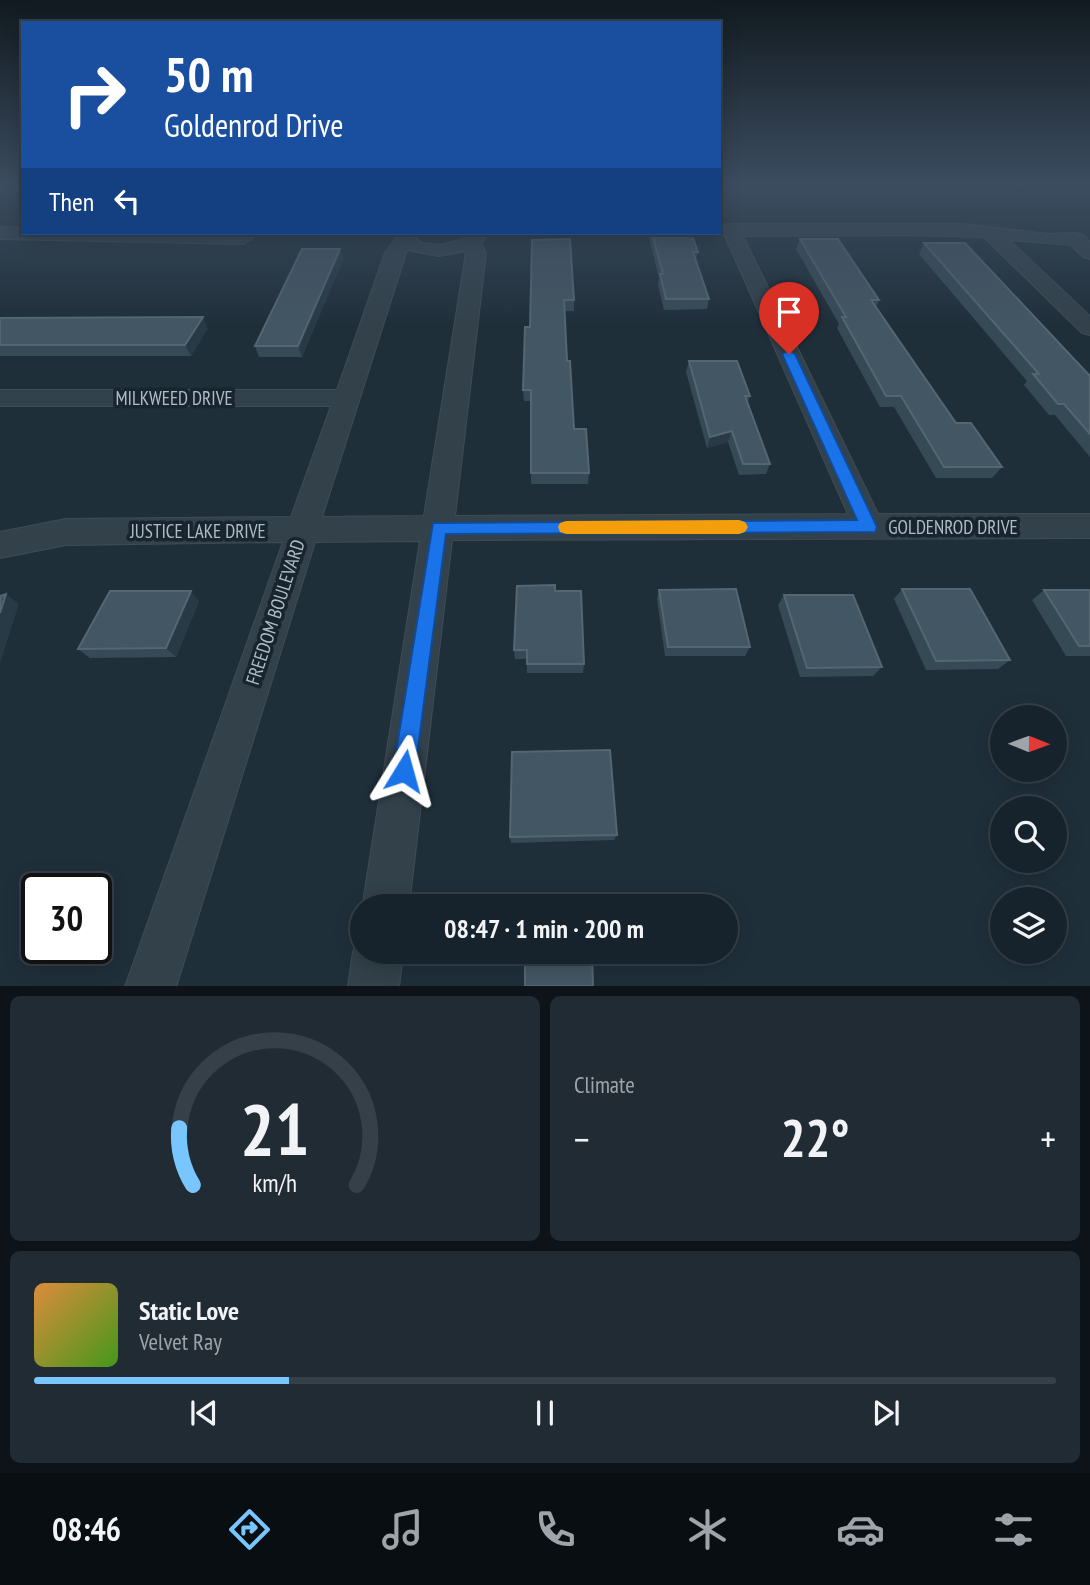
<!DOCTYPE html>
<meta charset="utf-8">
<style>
:root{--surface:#17232c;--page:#202b34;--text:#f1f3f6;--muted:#9ea4a9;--line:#364048;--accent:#79c6ff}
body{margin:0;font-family:"PT Sans Narrow",sans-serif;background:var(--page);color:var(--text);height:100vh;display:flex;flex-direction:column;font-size:26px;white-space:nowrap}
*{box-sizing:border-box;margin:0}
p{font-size:23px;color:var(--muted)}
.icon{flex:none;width:38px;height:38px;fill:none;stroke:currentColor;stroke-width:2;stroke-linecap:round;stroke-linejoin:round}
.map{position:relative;height:986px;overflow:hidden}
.panel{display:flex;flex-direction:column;gap:10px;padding:10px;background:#0d1318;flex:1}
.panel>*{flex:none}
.guide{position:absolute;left:21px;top:21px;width:700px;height:214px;border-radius:0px;box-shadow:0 4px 18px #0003,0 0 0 2px var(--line);background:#1a4fa0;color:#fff;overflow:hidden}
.needle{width:46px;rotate:91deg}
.buttons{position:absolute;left:990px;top:705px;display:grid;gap:14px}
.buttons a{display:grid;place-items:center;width:77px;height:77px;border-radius:50%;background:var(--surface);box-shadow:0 4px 18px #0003,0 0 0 2px var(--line);font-size:35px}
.speed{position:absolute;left:21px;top:873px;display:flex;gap:14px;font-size:35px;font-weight:700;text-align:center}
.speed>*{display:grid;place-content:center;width:91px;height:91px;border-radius:50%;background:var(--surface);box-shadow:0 4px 18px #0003,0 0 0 2px var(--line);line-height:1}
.speed .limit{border:4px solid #111;border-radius:10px;background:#fff;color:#111}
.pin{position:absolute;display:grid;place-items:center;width:60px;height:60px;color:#fff;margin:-72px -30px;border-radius:50% 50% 50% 0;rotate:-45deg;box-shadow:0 0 7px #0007}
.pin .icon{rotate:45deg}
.me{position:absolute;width:77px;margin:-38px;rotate:8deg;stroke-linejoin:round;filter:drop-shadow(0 0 5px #0008)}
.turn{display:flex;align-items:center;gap:24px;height:147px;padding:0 28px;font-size:32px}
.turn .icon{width:91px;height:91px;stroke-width:2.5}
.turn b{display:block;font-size:49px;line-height:60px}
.then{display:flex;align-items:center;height:66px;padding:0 28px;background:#0003;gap:14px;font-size:26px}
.big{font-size:52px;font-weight:800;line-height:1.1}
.panel .card{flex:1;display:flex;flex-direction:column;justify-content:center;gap:10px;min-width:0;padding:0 24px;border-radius:10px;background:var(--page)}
.panel .dial{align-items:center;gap:0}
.dial svg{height:182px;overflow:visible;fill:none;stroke:var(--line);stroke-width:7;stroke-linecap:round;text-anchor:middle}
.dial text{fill:var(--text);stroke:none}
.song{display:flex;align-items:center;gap:21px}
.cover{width:84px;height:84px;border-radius:10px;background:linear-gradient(135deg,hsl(30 70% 55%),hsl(100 70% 35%))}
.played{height:7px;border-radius:4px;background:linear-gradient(90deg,var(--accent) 25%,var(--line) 25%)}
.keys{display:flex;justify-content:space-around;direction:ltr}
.heat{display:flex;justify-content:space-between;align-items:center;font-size:38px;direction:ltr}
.panel .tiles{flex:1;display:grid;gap:10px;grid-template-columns:1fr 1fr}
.card:last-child{grid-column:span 2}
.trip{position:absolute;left:350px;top:894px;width:388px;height:70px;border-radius:35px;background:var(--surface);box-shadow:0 4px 18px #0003,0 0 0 2px var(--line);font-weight:800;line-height:70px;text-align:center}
.dock{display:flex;height:112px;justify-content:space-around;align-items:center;background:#090e12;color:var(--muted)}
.dock .icon{width:49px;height:49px}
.dock .active{color:var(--accent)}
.dock b{font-size:32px;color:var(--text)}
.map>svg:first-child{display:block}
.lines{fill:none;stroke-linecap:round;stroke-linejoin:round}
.street-casing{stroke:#3f4c56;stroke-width:2}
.street{fill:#32414a;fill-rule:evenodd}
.wall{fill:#364a56}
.shaded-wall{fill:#273a46}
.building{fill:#435663;stroke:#536672;stroke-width:2}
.route{fill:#1a73e8;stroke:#114b97;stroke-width:2}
.slow{fill:#f59e0b}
.labels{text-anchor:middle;stroke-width:7;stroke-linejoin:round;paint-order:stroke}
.street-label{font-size:19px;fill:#adbcc7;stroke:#18252e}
</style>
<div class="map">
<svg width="1090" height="987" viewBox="0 0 1090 987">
<rect width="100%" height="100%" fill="#1f2f3a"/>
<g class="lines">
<g class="street-casing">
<g id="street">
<path d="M873,224H965L1048,234L1076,233L1083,235L1090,242V259L1083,257L1071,245L1009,240L1090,316V335L1082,333L984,237L904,235L743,236L878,514H1090V538L452,540L409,906L362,909L420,541L315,542L176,987H125L283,542L66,545L0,558V532L66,519L291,517L331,406H0V390H337L385,253L395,239L392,233H410L422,243L439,245L457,241L471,233H490L481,243L486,253L455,516L848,514L725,236L711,233H719V225L731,224ZM407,250L439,256L465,251L466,253L424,516L322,517Z"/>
<path d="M0,227L23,228V233H245L253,238L244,244L0,239Z"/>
<path d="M360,934L362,952H403L399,987H348L353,952Z"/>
</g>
</g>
<use href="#street" class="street"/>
</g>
<g class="wall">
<path d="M648,233H691L698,252L696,260L709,299L707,309L664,310L658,285L659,278Z"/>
<path d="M800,239L879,300L876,307L956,423L1002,467L992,478H936L894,407H880L837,328L839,324L796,249Z"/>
<path d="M532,240L574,300V311H565L567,361L574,429L589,473L588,484H531V401H524L523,390L530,327Z"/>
<path d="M924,243L1090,376V457L1055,415H1049L1024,385L1027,381L919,254Z"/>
<path d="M340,249L343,259L302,357H259L255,346Z"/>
<path d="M0,318L208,328L191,356H0Z"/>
<path d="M689,361L750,396L748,402L770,464L766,474L739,475L728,442L707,448L686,372Z"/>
<path d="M902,589L1010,660L998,669L926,670L894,599Z"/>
<path d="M659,590L750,647L745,656H665L657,599Z"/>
<path d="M1044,590H1090V656H1066L1032,600Z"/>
<path d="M555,591L584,664L583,673H527V659H515L514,650Z"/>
<path d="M784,595L882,667L873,676L800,677L778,605Z"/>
<path d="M199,601L176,657L90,658L78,649Z"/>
<path d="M617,835L614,840L511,843L510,837Z"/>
<path d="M503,952L593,986L525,966H504L503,964Z"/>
</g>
<g class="shaded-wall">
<path d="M340,249L343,259L302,357L298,346Z"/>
<path d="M203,317L208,328L191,356L185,345Z"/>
<path d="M732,431L728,442L707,448L710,437Z"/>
<path d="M191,591L199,601L176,657L166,648Z"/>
<path d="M6,594L19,604L0,663V613Z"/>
</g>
<g class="building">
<path d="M652,233H691L698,252H693L709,299H666L660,274H663Z"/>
<path d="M570,239L574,300H564L567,361H570L574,429H586L589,473H531V390H523L525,327H530L532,240Z"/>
<path d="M800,239H838L879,300H871L956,423H971L1002,467H944L901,396H886L842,317H846Z"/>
<path d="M924,243H965L1090,376V434L1064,404H1058L1033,374H1039Z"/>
<path d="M302,249H340L298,346H255Z"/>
<path d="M203,317L185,345H0V318Z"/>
<path d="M689,361H737L750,396H745L770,464H743L732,431L710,437Z"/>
<path d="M555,585V591H581L584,664H527V650H514L517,586Z"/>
<path d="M736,589L750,647H668L659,590Z"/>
<path d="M902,589H970L1010,660L936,661Z"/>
<path d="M1044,590H1090V646H1079Z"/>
<path d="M110,591H191L166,648L78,649Z"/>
<path d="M6,594L0,613V596Z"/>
<path d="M784,595H853L882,667L807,668Z"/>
<path d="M610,750L617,835L510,837L512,752Z"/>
<path d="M589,901V906H505V902Z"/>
<path d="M503,952H592L593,986H525V964H503Z"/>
</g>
<linearGradient id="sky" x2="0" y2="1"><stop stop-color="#111a20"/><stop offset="0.57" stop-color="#3c4d60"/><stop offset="1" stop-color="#3c4d60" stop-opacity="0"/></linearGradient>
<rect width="1090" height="325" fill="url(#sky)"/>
<path class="route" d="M789,350L795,354L877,527L875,532L446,534L415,771L412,779L404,782L396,779L393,771L433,523L857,520L782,354Z"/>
<path class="slow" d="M739,520L745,522L748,527L745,532L739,534H566L560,532L558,527L560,523L566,521Z"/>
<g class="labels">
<g class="street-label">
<text x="174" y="405">MILKWEED DRIVE</text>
<text x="953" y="534">GOLDENROD DRIVE</text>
<text x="198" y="538">JUSTICE LAKE DRIVE</text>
<text transform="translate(275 612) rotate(-72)" y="7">FREEDOM BOULEVARD</text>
</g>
</g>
</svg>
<div class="buttons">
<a><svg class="needle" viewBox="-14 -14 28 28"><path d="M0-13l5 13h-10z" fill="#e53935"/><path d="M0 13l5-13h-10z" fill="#9ea4a9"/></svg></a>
<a><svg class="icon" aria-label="search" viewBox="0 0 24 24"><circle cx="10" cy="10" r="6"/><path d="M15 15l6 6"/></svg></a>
<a><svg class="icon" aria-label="layers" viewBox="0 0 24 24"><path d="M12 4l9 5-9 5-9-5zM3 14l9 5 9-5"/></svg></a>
</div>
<div class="speed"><div class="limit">30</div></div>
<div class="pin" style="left:789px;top:354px;background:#d93025"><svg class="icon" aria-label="arrive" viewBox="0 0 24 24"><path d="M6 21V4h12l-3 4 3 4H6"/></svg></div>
<svg class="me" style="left:404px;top:771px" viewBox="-20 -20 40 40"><path d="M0-17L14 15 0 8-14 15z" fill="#1a73e8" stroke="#fff" stroke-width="4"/></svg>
<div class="trip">08:47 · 1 min · 200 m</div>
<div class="guide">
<div class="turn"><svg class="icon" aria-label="right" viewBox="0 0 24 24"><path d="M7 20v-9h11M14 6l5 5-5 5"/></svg><div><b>50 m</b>Goldenrod Drive</div></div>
<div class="then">Then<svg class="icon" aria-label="left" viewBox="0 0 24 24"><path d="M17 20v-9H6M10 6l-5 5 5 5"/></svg></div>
</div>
</div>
<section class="panel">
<div class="tiles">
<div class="card dial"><svg viewBox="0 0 100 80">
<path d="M14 69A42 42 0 1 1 86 69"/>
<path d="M14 69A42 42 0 0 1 8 44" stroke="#79c6ff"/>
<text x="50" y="56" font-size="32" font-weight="700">21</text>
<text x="50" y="72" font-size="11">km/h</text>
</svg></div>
<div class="card"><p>Climate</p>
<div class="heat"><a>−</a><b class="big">22°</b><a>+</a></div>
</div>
<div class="card">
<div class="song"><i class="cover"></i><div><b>Static Love</b><p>Velvet Ray</p></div></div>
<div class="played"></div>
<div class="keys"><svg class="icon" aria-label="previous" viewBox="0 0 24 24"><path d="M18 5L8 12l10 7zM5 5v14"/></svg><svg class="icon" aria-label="pause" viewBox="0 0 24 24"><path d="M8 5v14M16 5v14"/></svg><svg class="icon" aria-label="next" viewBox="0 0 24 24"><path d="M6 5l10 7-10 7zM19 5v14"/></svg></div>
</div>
</div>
</section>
<nav class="dock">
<b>08:46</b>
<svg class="icon active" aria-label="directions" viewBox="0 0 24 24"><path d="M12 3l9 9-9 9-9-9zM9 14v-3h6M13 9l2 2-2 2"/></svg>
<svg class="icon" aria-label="music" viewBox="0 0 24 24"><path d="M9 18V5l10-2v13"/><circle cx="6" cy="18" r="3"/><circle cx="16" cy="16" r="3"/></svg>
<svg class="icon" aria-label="phone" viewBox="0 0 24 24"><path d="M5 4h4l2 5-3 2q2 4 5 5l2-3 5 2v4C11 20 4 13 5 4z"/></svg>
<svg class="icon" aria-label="climate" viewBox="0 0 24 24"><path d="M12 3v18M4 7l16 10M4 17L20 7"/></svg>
<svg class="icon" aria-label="car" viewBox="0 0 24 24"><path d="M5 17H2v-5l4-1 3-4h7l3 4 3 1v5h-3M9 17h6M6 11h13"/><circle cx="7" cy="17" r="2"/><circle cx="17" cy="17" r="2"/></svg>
<svg class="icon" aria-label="filters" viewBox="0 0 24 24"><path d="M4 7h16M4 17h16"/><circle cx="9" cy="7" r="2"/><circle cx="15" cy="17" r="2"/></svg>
</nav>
